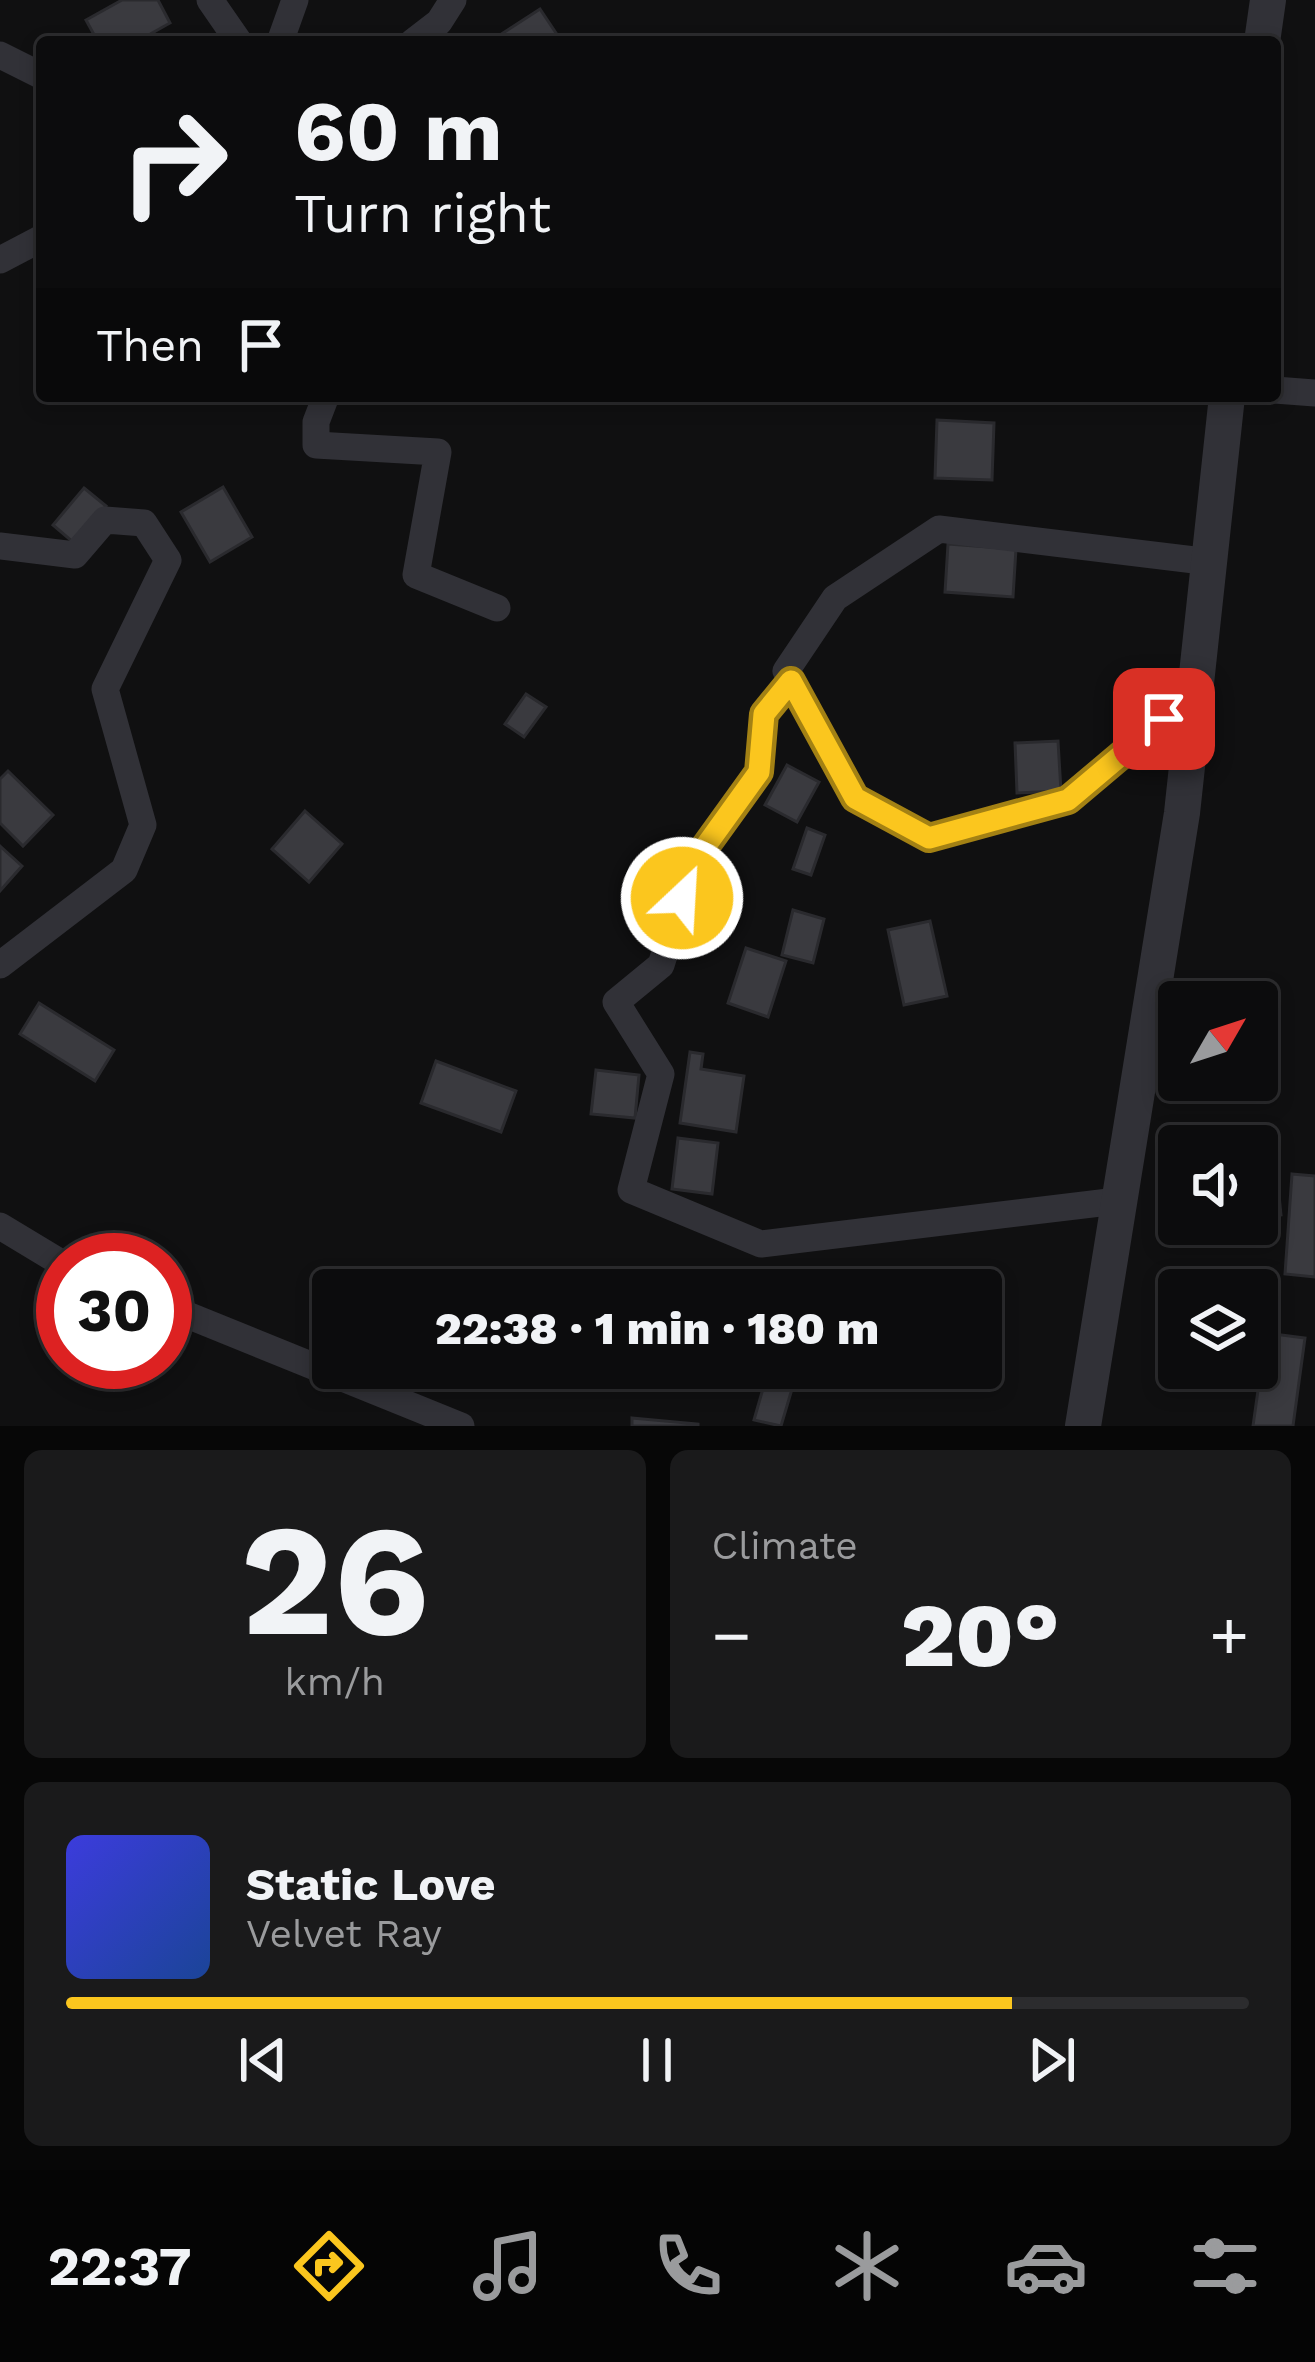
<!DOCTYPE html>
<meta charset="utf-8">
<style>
:root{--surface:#0c0c0d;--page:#1a1a1b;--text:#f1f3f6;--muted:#9a9b9d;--line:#2c2c2e;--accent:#fbc61e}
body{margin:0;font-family:"Work Sans",sans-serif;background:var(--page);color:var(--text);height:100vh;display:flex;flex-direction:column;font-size:45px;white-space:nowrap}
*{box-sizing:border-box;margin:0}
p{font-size:39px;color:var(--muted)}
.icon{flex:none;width:66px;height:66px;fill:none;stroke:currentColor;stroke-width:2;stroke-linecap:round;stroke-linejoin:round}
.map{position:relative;height:1426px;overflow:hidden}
.drawer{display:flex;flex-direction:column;gap:24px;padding:24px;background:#070707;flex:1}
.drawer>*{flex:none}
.top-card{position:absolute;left:36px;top:36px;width:1245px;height:366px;border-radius:12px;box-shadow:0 6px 18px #0003,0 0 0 3px var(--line);background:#0c0c0d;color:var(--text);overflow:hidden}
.needle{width:78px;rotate:51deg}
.fabs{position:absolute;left:1158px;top:981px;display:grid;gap:24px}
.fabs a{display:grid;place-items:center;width:120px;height:120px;border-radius:12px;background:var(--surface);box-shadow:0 6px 18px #0003,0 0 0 3px var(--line);font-size:60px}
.speed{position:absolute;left:36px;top:1233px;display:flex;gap:24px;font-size:60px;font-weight:700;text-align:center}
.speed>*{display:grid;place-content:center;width:156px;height:156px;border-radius:50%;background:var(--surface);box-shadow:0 6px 18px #0003,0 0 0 3px var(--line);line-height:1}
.speed .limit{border:18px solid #d22;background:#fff;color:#111}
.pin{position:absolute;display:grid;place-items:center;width:102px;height:102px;color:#fff;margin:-51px;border-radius:24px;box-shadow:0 6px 18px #0006}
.me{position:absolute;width:132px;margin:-66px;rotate:25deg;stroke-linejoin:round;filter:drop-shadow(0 0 9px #0008)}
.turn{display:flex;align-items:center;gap:42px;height:252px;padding:0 60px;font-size:54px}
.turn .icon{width:156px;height:156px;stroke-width:2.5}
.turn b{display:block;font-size:84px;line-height:102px}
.then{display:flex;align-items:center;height:114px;padding:0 60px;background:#0003;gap:24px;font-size:45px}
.big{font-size:90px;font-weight:800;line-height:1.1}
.drawer .widget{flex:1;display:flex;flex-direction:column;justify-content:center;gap:18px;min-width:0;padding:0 42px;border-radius:18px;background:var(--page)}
.drawer .dial{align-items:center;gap:0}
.dial b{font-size:156px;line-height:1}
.song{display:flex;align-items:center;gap:36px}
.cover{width:144px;height:144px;border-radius:18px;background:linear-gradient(135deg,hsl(240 70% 55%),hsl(220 70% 35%))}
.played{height:12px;border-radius:6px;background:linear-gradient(90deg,var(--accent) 80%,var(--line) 80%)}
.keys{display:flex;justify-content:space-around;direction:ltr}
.heat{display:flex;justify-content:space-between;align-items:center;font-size:66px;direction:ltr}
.drawer .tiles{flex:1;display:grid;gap:24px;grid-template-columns:1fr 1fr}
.widget:last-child{grid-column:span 2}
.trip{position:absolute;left:312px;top:1269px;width:690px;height:120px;border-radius:12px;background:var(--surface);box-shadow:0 6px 18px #0003,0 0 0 3px var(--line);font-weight:800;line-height:120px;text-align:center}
.dock{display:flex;height:192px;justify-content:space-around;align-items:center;background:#050505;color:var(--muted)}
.dock .icon{width:84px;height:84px}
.dock .active{color:var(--accent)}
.dock b{font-size:54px;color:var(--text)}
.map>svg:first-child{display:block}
.building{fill:#3a3a3f;stroke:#2a2a2e;stroke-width:3}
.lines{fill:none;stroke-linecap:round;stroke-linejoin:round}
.minor{stroke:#313137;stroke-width:27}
.tertiary{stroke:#313137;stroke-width:36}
.route-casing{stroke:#a38114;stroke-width:30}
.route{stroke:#fbc61e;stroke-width:21}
</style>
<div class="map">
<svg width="1315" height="1426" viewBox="0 0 1315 1426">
<rect width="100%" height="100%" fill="#101011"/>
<g class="building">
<path d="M122,0H158L170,23L136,42H98L86,20Z"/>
<path d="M540,9L562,42H489Z"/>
<path d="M937,420L994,423L992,480L935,478Z"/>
<path d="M223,487L252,537L210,562L181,512Z"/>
<path d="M84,488L106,506L74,543L53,525Z"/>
<path d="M948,544L1016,549L1013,597L945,592Z"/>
<path d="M526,694L546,707L524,737L505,724Z"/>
<path d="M1058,741L1061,791L1017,793L1015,743Z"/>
<path d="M787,765L819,782L797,822L765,805Z"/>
<path d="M8,771L53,815L23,846L0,823V779Z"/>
<path d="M305,811L342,844L309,882L272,849Z"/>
<path d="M807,828L825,835L811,875L793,869Z"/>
<path d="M0,846L22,866L0,891Z"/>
<path d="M793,910L824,919L813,963L782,955Z"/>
<path d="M930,921L947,996L904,1005L888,930Z"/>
<path d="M746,948L786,961L768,1017L728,1003Z"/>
<path d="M39,1003L114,1050L95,1081L20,1034Z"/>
<path d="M690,1052L703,1054L701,1069L744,1076L736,1132L680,1123Z"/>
<path d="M436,1061L516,1091L501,1132L421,1103Z"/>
<path d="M596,1070L639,1075L635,1118L591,1114Z"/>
<path d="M678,1138L718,1143L712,1194L672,1189Z"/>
<path d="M1292,1174L1315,1176V1277L1285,1274Z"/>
<path d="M1277,1175L1281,1215L1257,1217V1177Z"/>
<path d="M1266,1333L1305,1338L1293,1426H1253Z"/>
<path d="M768,1371L795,1379L781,1426L754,1420Z"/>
<path d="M632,1418L698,1424V1426H632Z"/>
</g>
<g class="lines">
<g class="minor">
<path d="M210,0L239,42"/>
<path d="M280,42L295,0"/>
<path d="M413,42L439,22L453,0"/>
<path d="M0,55L42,76"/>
<path d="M0,260L42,238"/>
<path d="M1275,390L1315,393"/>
<path d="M326,396L316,422V445L438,452L416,575L497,608"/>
<path d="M0,546L75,555L105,520L144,523L168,560L105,689L143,825L124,870L0,965"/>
<path d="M791,681L763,714L759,772L692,865L661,965L616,1002L661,1074L631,1190L761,1244L1117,1201"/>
<path d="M1196,692L1068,799L929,838L855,798L786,671L835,598L939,529L1211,562"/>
<path d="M0,1226L63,1264"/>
<path d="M165,1306L461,1426"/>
</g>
<g class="tertiary">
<path d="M1262,42L1268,0"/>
<path d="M1083,1426L1182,813L1227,396"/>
</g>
</g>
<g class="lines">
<g class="route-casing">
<path id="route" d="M682,898L692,865L759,772L764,714L791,681L855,798L929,838L1068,800L1164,719"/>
</g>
<use href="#route" class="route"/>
</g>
</svg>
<div class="fabs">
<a><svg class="needle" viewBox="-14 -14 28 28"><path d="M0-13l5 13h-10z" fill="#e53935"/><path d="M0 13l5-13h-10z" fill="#9a9b9d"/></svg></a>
<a><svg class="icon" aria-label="sound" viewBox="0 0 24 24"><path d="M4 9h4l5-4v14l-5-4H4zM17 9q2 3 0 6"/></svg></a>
<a><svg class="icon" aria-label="layers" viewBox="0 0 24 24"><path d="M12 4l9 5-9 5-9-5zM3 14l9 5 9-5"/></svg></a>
</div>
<div class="speed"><div class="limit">30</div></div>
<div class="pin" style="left:1164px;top:719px;background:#d93025"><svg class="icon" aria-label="arrive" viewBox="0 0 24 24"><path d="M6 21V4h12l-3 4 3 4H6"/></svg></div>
<svg class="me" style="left:682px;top:898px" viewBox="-20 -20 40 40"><circle r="17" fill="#fbc61e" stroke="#fff" stroke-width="3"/><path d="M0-11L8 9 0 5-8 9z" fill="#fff"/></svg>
<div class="trip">22:38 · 1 min · 180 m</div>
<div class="top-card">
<div class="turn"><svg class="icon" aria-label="right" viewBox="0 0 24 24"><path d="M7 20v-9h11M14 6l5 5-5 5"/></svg><div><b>60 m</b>Turn right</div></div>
<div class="then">Then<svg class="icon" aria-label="arrive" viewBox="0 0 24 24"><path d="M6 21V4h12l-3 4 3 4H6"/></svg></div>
</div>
</div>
<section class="drawer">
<div class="tiles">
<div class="widget dial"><b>26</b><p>km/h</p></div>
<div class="widget"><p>Climate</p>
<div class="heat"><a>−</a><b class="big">20°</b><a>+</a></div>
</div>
<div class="widget">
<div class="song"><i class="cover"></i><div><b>Static Love</b><p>Velvet Ray</p></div></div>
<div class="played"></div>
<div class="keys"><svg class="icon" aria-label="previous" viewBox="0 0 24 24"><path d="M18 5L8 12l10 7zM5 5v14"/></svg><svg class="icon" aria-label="pause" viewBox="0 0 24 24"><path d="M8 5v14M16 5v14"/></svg><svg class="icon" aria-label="next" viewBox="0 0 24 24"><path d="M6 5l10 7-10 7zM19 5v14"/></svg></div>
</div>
</div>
</section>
<nav class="dock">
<b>22:37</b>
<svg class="icon active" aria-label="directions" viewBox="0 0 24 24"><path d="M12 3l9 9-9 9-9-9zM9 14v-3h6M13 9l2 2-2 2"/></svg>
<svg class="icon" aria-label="music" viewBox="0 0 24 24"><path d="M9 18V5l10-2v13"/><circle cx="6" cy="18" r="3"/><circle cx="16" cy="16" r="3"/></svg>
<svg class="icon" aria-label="phone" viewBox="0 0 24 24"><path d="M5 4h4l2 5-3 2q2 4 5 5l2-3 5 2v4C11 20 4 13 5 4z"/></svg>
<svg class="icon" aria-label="climate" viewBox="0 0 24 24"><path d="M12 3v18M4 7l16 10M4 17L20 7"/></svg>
<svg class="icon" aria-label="car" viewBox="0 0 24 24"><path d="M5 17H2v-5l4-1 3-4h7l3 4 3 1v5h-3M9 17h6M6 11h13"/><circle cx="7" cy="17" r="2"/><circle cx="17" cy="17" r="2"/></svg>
<svg class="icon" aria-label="filters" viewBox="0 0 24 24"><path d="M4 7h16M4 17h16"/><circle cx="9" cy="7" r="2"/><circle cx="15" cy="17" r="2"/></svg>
</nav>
